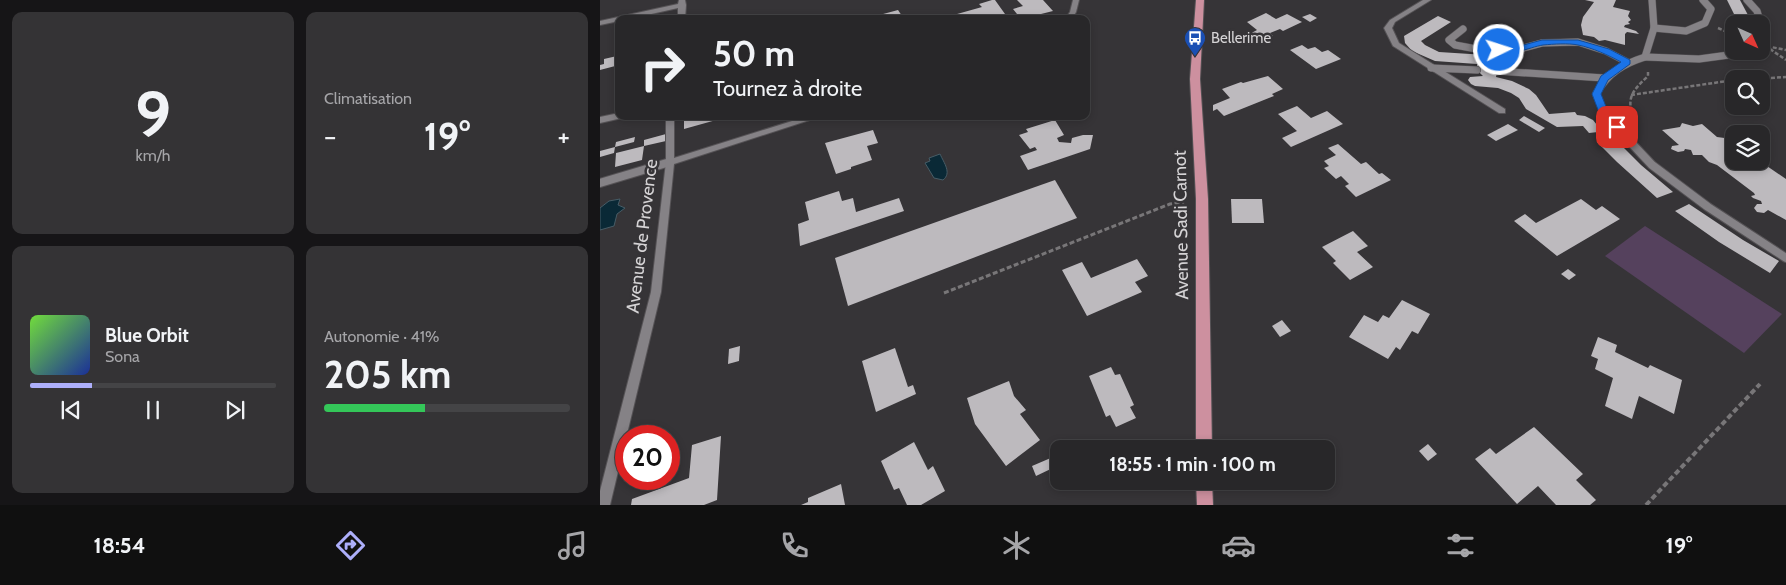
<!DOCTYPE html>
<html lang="fr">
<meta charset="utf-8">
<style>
:root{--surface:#282729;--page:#343335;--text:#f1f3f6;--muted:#a5a5a8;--line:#444446;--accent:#adaffb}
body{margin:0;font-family:Cabin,sans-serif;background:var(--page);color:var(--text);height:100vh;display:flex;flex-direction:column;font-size:19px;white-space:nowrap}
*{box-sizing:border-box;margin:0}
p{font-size:16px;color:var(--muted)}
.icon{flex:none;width:28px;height:28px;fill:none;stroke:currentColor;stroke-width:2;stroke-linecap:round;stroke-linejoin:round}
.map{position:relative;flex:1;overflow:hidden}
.details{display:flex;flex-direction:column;gap:12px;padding:12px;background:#161517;width:600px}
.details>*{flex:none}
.hud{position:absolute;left:15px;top:15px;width:475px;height:105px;border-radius:10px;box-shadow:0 2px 8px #0003,0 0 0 1px var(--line);background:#282729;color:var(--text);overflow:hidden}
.needle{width:32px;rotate:135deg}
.fabs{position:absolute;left:1125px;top:15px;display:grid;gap:10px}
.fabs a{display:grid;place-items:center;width:45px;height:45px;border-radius:10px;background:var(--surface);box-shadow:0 2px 8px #0003,0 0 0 1px var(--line);font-size:25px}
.speed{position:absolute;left:15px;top:425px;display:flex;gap:10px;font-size:25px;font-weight:700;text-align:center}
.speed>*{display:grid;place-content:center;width:65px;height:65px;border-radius:50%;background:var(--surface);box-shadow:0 2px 8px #0003,0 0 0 1px var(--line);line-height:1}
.speed .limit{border:8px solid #d22;background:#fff;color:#111}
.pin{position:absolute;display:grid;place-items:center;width:42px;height:42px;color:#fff;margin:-21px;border-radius:10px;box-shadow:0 2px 8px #0006}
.me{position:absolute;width:55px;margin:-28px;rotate:86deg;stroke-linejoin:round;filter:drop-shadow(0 0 4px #0008)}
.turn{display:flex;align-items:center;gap:18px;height:105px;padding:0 15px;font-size:22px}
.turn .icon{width:65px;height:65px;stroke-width:2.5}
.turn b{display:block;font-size:35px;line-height:42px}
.big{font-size:38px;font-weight:700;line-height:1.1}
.details .widget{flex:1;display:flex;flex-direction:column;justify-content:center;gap:8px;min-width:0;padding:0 18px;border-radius:10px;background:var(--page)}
.details .dial{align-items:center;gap:0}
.dial b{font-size:65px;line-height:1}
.song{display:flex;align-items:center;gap:15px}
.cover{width:60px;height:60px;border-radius:8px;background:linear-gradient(135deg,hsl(100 70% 55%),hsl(230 70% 35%))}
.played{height:5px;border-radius:2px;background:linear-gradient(90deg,var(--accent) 25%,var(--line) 25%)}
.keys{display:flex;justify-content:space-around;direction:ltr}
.heat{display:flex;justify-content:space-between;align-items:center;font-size:28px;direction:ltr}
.charge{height:8px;border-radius:4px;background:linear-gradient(90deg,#34c759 41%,var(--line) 0)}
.details .tiles{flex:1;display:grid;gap:12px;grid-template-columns:repeat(2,1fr)}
.trip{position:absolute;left:450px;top:440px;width:285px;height:50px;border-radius:10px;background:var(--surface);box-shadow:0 2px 8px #0003,0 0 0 1px var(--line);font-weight:700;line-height:50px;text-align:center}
.menu{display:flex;height:80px;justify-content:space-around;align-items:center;background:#101010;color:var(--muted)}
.menu .icon{width:35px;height:35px}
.menu .active{color:var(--accent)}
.menu b{font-size:22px;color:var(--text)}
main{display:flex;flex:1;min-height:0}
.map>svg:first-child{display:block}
.green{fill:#55415d}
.water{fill:#0a2936;stroke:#475c66}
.building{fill:#bdbabe}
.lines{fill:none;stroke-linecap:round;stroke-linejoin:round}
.lane-far1-casing{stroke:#555255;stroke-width:8}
.lane-casing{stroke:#555255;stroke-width:10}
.street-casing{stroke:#555255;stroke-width:2}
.primary-casing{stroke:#555255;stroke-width:2}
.path-far2{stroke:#787678;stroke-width:2.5;stroke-dasharray:4 2;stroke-linecap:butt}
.path-far1{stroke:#787678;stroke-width:3;stroke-dasharray:5 2.5;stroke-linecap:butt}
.path{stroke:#787678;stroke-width:4;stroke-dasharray:5.5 3;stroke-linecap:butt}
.lane-far1{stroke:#858286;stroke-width:7}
.lane{stroke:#858286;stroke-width:8}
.street{fill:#858286;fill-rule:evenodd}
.primary{fill:#cd909f;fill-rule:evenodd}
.route{fill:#1a73e8;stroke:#114b97}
.labels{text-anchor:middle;stroke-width:5;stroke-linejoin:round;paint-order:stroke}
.far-poi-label{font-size:15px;fill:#d5d3d5;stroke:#363437;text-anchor:start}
.street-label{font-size:18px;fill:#d5d3d5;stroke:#363437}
</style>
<main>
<section class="details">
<div class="tiles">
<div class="widget dial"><b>9</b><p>km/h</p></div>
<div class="widget"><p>Climatisation</p>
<div class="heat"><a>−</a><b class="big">19°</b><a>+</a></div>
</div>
<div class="widget">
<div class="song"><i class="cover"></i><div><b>Blue Orbit</b><p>Sona</p></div></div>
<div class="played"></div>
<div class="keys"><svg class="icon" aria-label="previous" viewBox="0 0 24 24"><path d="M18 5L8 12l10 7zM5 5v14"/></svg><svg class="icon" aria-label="pause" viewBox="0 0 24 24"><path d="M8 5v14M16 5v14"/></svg><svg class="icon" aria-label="next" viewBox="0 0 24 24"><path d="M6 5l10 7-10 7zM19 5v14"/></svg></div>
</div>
<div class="widget"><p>Autonomie · 41%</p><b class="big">205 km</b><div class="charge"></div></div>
</div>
</section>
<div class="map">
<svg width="1186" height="505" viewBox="0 0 1186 505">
<rect width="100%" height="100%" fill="#363437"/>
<path class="green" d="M1045,226L1182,314L1144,353L1005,256Z"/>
<g class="water">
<path d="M340,154C344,163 352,173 343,180L334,178L325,163L330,161L329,158Z"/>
<path d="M20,199L18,205L25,208L17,214L14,226L0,230V208L9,201Z"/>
</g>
<g class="building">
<path d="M392,0H395L405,14L387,19H352L350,16L382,7L379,4Z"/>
<path d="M417,0H443L453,11L421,19L413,9L423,6Z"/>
<path d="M985,0H1016L1013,7L1030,11L1028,16L1031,20L1028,22L1030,24L1025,25L1024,27L1036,31L1039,34L1027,32L1025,34V45L1005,40L999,41L994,37L983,35L981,25L983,17L994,2Z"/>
<path d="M1127,0H1140L1149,17L1134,14Z"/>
<path d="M298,10L304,19H273L272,17Z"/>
<path d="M666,13L676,19L687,14L702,22L683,31L680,29L670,33L673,36L657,43L646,36L657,30L647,22Z"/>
<path d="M710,14L717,18L710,22L702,17Z"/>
<path d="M838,16L851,22L821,41L825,45L839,52L886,55L890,64L897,71L896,77L912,81L929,89L936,95L949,114L975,112L977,115L985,116L993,120L997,125L1001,124L1007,131L989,133L983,126L957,127L926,109L919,98L911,93L898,88L875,86L871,84L868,80L870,77L883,76L877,70V64L835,61L812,51L805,43L804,36Z"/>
<path d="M702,45L708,49L715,47L722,52L728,50L741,59L716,69L690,50Z"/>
<path d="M19,50V65L0,70V65L4,64V59L17,56Z"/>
<path d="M668,76L683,89L672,94L674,96L624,116L617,109L613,111V105L630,98L622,89L641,82L643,83Z"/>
<path d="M697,106L711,118L727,111L743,124L691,147L682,138L697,131L678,114Z"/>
<path d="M97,116H127V117L84,129V120Z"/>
<path d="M924,116L945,128L939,132L919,120Z"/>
<path d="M455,120L464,135L457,138L459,142L471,143L472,138L483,135H493L490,149L428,170L420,156L437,150L435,147L430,149L419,135L428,132L426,129Z"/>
<path d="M1082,123L1093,126L1102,124L1117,137L1132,139L1129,140L1134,144V161H1161V157L1166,161L1164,164L1186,179V220L1168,210L1164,213L1157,212L1154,208L1157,204H1162L1161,201L1153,198L1151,196L1155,195L1154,193L1117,165L1109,162L1102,155H1093L1091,150L1085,149L1084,151L1078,152L1071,149L1072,146L1079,145L1062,130L1080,127Z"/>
<path d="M908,124L918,130L896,141L887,135Z"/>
<path d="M273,130L278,143L267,146L272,160L251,167V169L236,174L225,143Z"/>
<path d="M66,134V141L44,146L42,160L15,167L16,153L44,146V140Z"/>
<path d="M35,137L34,142L15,147L14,153L0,157V151L15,147L16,142Z"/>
<path d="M1015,139L1041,165L1073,192L1057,198L1017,162L997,142Z"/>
<path d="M738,144L761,164L766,162L779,174L782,173L791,180L756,197L745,186L749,184L741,176L736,179L724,168L729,166L724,161L736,155L728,148Z"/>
<path d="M455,180L477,218L248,306L235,258Z"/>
<path d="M239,191L242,201L253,198L256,212L299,198L304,211L200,246L198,224L209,220L205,202Z"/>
<path d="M631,199H662L664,223H632Z"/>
<path d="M981,199L996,210L1002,206L1020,219L957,256L914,221L925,214L936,223Z"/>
<path d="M1089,204L1143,240L1179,261L1170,273L1119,242L1075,211Z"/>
<path d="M753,231L768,246L757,252L773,267L750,280L733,263L736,261L722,247Z"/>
<path d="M537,259L548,276L535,282L542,292L487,316L462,270L482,262L491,278Z"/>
<path d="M968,269L976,275L969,280L961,274Z"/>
<path d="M802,300L830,314L818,334L812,331L800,350L796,347L788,359L749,337L764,315L778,322L783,315L789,318Z"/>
<path d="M682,320L691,331L680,337L672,326Z"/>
<path d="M998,337L1017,345L1015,352L1048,368L1050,365L1082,380L1074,414L1039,396L1032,419L1005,406L1013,378L995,369L998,359L991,356Z"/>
<path d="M140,346L139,361L128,364L129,349Z"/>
<path d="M295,348L308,387L313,385L316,394L276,412L262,361Z"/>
<path d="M511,367L515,375L520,374L534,405L530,407L536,418L516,427L510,415L506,417L489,376Z"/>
<path d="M409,381L414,396L426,410L420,414L440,440L406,466L375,424L367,398Z"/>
<path d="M934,427L983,474L976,480L996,500L990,505H956L938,486L917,504L875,459L890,448L896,454Z"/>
<path d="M121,436L117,500L104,505H31L32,499L89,478L92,445Z"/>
<path d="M314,442L328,470L333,466L345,491L321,505H307L299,488L294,490L281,461Z"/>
<path d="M828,444L837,454L828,461L819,451Z"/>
<path d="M453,457L457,466L436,476L432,466Z"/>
<path d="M241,484L245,505H201L208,502V498Z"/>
</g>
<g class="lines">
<g class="lane-far1-casing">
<g id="lane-far1">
<path d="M1147,0L1157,11L1161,24"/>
<path d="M1054,28L1086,31L1105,23L1111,9L1103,0"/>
<path d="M863,29L849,40L855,45L882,50H916L942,43L978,42L1006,51L1027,62"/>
<path d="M1045,57L1099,59L1136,54L1139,51"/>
<path d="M831,68L877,70"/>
<path d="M897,71L1004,78"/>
<path d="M1022,133L1005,115L996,94C1008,73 1023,64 1045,57L1054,28L1052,0"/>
</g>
</g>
<g class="lane-casing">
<g id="lane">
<path d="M1021,132L1052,165L1108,207L1186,258"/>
<path d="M0,183L70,162"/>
</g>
</g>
<g class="street-casing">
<g id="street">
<path d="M79,0H85L86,5L85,19H78V8L29,19H19V21L0,25V21L78,4Z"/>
<path d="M473,0H479L476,12L472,19H465L470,12Z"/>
<path d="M823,0H831L795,22L792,28L799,43L905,109V113H899L793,46L784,28L790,20Z"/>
<path d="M19,113V116H23L22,118L0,123V117Z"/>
<path d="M66,116H74V158L208,116H222L74,164L61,292L10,505H0V491L51,292L66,162Z"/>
</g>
</g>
<g class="primary-casing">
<g id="primary">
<path d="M596,0H604L600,79L608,199L612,449H596V199L590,79Z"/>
<path d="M596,481H612L613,505H597Z"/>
</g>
</g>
<g class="path-far2">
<path d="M1118,28L1134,35"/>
<path d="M1161,45L1186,50"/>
<path d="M1170,49L1186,60"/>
<path d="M1153,79L1186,77"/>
<path d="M1031,95L1134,80"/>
<path d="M1035,123C1026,99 1030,93 1048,76V72"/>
</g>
<path class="path-far1" d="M344,293L570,204L584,202"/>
<path class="path" d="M1046,505L1160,384"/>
<use href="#lane-far1" class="lane-far1"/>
<use href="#lane" class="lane"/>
<use href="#street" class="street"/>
<use href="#primary" class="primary"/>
</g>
<path class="route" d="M942,40H978L1009,49L1030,60V64L1008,80L1001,94L1009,114L1022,127L1020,130H1014L1000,115L992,94L1001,76L1021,62C1008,55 993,48 978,45C968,43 954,44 943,45C929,47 907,59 895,50L899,47H916Z"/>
<defs>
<g id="bus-pin" transform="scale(1.125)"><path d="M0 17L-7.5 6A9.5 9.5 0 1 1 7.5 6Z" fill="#1a4fb4" stroke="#363437"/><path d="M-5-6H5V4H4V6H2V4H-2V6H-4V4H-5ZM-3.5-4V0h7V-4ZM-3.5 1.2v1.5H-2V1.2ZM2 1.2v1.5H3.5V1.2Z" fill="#fff"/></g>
</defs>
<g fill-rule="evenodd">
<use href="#bus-pin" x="595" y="38"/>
</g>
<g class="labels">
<g class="far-poi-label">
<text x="611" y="43">Bellerime</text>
</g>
<g class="street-label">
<text transform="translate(581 225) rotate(-91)" y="6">Avenue Sadi Carnot</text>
<text transform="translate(42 236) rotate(-83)" y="6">Avenue de Provence</text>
</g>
</g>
</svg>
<div class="fabs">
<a><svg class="needle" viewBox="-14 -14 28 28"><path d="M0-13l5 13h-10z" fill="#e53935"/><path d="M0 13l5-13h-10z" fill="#a5a5a8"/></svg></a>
<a><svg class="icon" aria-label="search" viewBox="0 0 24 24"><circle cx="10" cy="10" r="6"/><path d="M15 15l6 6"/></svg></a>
<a><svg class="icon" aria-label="layers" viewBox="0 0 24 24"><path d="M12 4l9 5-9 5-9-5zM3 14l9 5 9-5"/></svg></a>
</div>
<div class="speed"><div class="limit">20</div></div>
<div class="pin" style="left:1017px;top:127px;background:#d93025"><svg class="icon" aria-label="arrive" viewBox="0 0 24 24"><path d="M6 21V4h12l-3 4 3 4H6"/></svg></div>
<svg class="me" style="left:899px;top:50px" viewBox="-20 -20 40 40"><circle r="17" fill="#1a73e8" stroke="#fff" stroke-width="3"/><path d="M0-11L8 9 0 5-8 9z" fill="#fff"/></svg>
<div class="trip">18:55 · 1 min · 100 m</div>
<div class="hud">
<div class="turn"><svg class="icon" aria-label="right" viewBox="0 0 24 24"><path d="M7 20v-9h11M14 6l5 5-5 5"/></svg><div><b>50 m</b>Tournez à droite</div></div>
</div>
</div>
</main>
<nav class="menu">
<b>18:54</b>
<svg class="icon active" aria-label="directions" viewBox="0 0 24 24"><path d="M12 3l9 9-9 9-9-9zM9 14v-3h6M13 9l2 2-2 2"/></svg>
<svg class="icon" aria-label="music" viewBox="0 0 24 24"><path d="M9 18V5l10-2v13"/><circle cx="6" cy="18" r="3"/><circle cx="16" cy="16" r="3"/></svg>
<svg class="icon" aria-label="phone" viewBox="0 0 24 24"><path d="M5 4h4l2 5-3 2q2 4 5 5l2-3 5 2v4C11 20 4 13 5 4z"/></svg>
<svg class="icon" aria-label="climate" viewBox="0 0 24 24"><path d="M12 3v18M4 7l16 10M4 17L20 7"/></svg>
<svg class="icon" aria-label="car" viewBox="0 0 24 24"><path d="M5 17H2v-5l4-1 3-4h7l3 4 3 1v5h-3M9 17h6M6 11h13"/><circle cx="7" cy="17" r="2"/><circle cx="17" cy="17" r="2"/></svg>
<svg class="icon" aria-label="filters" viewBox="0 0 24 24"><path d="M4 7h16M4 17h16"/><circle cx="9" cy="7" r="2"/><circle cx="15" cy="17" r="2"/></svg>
<b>19°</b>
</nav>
